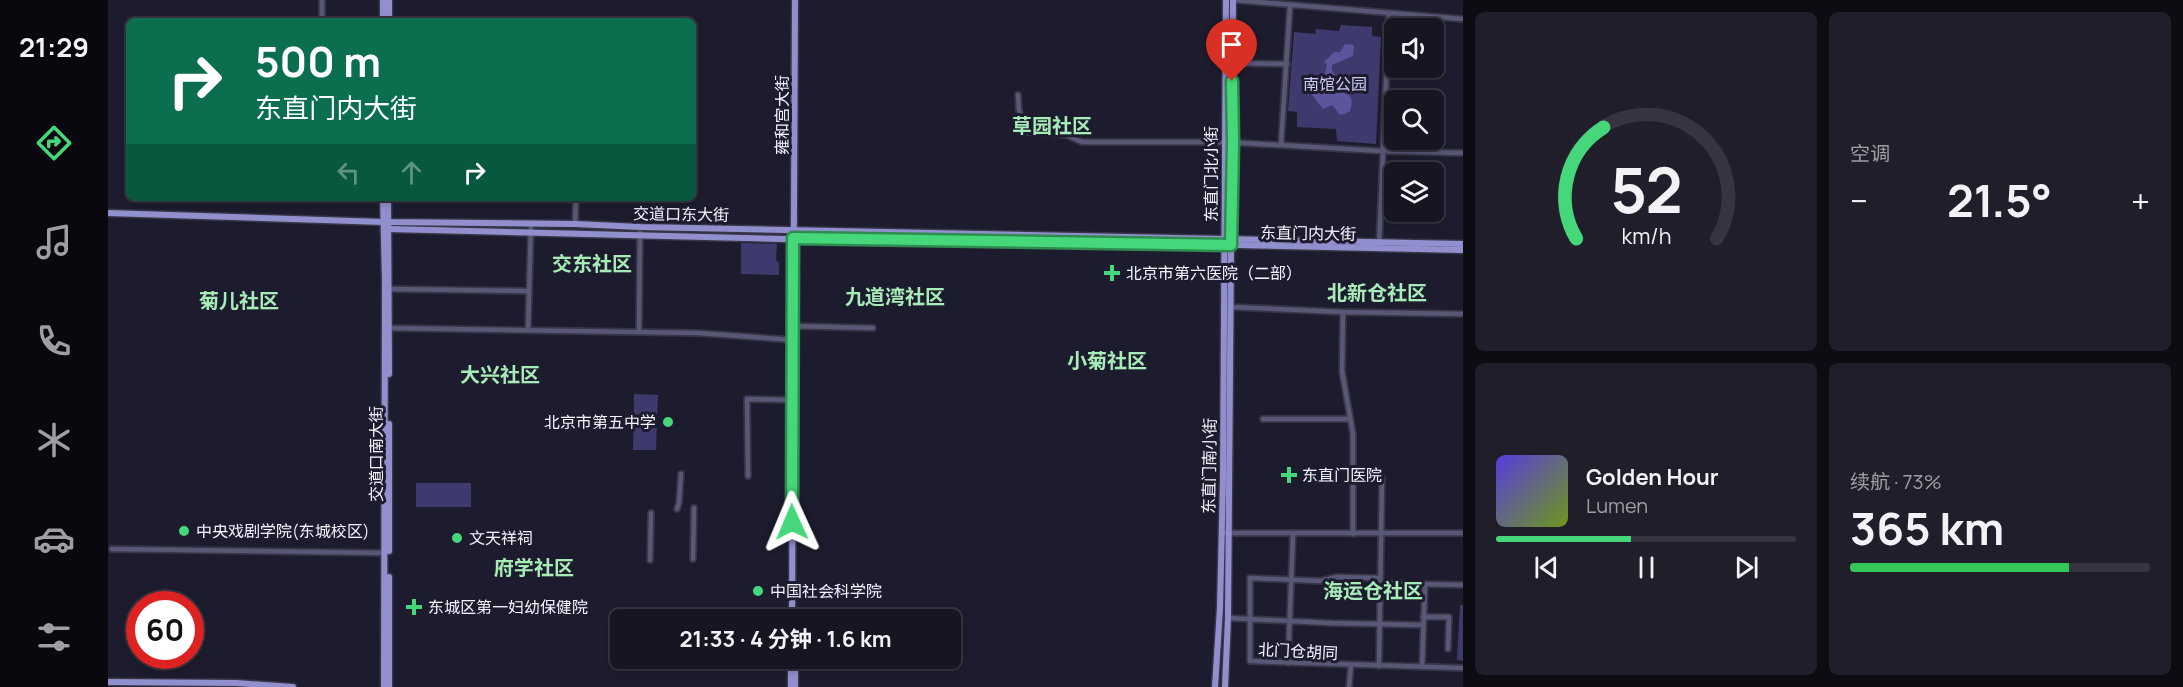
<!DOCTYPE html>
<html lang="zh">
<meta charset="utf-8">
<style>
:root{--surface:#161522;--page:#1f1e2a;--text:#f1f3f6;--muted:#9e9fa5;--line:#353440;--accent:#46d77a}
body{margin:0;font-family:Manrope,"Noto Sans SC",sans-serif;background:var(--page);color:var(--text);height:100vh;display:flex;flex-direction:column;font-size:22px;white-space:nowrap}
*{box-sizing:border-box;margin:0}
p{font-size:20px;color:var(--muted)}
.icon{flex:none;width:33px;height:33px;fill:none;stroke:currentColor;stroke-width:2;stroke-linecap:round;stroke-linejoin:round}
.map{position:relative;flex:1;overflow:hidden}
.panel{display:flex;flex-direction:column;gap:12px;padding:12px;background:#0c0c13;width:720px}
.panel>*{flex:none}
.top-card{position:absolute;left:18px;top:18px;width:570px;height:183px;border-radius:9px;box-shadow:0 3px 9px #0003,0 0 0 2px var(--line);background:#0b6e4f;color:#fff;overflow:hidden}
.fabs{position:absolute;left:1276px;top:18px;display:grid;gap:12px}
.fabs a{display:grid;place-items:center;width:60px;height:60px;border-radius:9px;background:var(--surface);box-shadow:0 3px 9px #0003,0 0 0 2px var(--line);font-size:30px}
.speed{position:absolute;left:18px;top:591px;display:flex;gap:12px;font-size:30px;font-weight:700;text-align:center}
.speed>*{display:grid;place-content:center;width:78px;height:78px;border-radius:50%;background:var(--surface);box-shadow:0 3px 9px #0003,0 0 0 2px var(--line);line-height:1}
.speed .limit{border:9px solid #d22;background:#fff;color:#111}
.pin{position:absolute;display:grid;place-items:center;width:51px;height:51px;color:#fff;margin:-62px -26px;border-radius:50% 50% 50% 0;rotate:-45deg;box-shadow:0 0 6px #0007}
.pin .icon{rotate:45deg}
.me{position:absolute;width:66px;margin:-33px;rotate:359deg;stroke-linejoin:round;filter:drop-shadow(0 0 4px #0008)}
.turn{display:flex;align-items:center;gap:21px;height:126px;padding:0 30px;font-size:27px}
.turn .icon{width:78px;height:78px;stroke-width:2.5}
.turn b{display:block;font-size:42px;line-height:51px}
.lanes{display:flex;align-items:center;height:57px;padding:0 30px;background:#0003;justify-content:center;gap:30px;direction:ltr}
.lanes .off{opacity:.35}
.big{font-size:45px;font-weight:700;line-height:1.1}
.panel .card{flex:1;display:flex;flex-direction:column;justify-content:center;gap:9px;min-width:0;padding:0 21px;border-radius:9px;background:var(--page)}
.panel .dial{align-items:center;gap:0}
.dial svg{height:156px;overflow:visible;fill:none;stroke:var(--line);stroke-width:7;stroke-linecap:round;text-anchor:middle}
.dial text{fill:var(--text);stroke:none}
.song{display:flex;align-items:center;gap:18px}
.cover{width:72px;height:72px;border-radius:9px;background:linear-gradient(135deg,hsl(250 70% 55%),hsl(80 70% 35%))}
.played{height:6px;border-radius:3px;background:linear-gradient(90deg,var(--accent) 45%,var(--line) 45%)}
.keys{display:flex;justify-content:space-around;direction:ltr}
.heat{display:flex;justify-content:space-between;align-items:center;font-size:33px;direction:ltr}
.charge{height:9px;border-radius:4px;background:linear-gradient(90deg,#34c759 73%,var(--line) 0)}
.panel .tiles{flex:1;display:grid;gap:12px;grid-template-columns:repeat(2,1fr)}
.trip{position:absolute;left:502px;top:609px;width:351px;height:60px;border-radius:9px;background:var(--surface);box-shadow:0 3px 9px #0003,0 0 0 2px var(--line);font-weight:700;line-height:60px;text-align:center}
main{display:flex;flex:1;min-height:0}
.tabs{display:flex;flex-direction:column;width:108px;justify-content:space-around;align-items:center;background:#09080e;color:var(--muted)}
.tabs .icon{width:42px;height:42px}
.tabs .on{color:var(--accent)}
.tabs b{font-size:27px;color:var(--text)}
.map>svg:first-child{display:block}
.green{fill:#3f3a6e}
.water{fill:#5c559c}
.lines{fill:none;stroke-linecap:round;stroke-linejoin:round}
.minor-casing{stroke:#373647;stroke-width:8}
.major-casing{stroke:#373647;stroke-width:9}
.minor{stroke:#585776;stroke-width:4.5}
.major{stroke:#928fcf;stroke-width:6}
.route-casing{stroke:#2e8c4f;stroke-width:15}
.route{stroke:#46d77a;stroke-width:10}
.poi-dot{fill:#46d77a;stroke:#1d1c2e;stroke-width:2}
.labels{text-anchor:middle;stroke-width:6;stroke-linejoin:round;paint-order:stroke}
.park-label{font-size:16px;fill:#cdccf5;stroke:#1d1c2e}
.street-label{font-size:16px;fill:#f4f4fe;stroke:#1d1c2e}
.poi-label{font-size:16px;fill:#f4f4fe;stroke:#1d1c2e;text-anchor:start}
.quarter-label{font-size:20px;font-weight:bold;fill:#a7ebb7;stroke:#1d1c2e}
</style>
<main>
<nav class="tabs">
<b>21:29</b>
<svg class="icon on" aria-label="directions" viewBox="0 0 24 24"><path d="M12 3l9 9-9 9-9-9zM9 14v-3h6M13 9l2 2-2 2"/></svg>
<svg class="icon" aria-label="music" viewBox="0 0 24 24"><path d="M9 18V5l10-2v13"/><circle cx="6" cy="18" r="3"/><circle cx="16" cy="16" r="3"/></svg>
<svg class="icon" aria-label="phone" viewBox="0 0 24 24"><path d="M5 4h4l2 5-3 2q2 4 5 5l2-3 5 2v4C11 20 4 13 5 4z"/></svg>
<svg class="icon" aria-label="climate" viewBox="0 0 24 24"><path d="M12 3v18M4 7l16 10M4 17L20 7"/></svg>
<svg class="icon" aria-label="car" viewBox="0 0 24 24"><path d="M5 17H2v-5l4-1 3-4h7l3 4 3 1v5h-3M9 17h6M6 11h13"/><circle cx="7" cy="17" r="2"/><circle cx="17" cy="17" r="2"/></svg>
<svg class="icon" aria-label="filters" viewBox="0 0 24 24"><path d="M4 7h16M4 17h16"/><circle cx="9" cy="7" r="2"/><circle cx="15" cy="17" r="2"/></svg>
</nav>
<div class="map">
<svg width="1355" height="687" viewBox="0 0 1355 687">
<rect width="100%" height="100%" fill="#1d1c2e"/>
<g class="green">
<path d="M1233,25L1264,27V36L1273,37L1268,144L1229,141L1228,129L1189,127V112L1180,111L1186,32L1208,34L1207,29L1231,31Z"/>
<path d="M633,243L669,244L668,260L671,263V275L633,274Z"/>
<path d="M526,394L550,395L548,450H525Z"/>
<rect x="308" y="483" width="55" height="24"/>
<path d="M1352,605H1355V661L1349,660Z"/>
</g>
<path class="water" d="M1237,44L1246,45L1245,56L1224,65V71L1233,82L1232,85L1224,82L1221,84L1223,90L1227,93C1241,91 1247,97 1242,111L1237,114L1232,115L1224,105L1215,109C1209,100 1202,97 1203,85L1212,86L1213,80L1218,78L1217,73L1219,65L1216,62L1226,52H1232Z"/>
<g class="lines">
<g class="minor-casing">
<g id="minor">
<path d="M1126,0L1355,19"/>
<path d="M214,20V0"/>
<path d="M1124,63L1179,64"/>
<path d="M910,95L911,110L917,132L958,135L974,142H1117L1274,151L1355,153"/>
<path d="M1173,144L1182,6"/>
<path d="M467,224L468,198"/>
<path d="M1271,245L1281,14"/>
<path d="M282,289L421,291"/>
<path d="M1123,307L1235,312L1355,314"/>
<path d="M1235,312L1234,371L1245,434V534"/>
<path d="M685,326L765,328"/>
<path d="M280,328L590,333L685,340"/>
<path d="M420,330L423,225"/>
<path d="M531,332L532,233"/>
<path d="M1155,419H1241"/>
<path d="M640,476L639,399L684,400"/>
<path d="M569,509L571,503L573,474"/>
<path d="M1118,533H1355"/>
<path d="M4,549L278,553"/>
<path d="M585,559L586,508"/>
<path d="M542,560L543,513"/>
<path d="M1355,585L1273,583L1269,578L1229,577L1213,581L1142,578V661L1355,668"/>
<path d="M1315,617H1341L1340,649"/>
<path d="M1120,618L1223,623L1315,625"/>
<path d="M1180,663L1185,534"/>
<path d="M1271,666L1274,479"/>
<path d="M1314,667L1317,585"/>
<path d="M1241,687L1243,665"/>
</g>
</g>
<g class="major-casing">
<g id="major">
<path d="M275,21V0"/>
<path d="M281,21V0"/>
<path d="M275,198L277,281L276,687"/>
<path d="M280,198L281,374"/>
<path d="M0,213L275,222L467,224L532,227L1355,244"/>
<path d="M280,229L675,239L896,240L1355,250"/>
<path d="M281,551V424"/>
<path d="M281,577V687"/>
<path d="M684,620L687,0"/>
<path d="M0,682L128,683L185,687"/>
<path d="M683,687V658"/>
<path d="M687,687V658"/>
<path d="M1107,687L1112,608L1115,479L1118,0"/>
<path d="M1117,687L1120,618L1125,0"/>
</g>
</g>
<use href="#minor" class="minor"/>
<use href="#major" class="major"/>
</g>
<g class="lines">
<g class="route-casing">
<path id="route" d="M684,522L685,238L1123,245L1125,142L1124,81"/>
</g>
<use href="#route" class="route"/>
</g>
<g class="poi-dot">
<path d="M1001 264h6v6h6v6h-6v6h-6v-6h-6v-6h6z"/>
<circle cx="560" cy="422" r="6"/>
<path d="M1178 466h6v6h6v6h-6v6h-6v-6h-6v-6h6z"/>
<circle cx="76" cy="531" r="6"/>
<circle cx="349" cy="538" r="6"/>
<circle cx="650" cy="591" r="6"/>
<path d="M303 598h6v6h6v6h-6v6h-6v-6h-6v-6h6z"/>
</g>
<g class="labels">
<g class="park-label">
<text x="1227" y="90">南馆公园</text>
</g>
<g class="street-label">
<text transform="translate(674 115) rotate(-90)" y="6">雍和宫大街</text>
<text transform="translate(1103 174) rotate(-90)" y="6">东直门北小街</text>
<text transform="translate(573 214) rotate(1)" y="6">交道口东大街</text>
<text transform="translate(1200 233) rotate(1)" y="6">东直门内大街</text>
<text transform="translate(268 454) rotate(-90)" y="6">交道口南大街</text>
<text transform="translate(1101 466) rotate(-89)" y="6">东直门南小街</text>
<text transform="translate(1190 651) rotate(3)" y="6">北门仓胡同</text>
</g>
<g class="poi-label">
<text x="1018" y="279">北京市第六医院（二部）</text>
<text x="548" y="428" text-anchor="end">北京市第五中学</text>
<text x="1194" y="481">东直门医院</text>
<text x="88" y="537">中央戏剧学院(东城校区)</text>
<text x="361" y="544">文天祥祠</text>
<text x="662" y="597">中国社会科学院</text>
<text x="320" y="613">东城区第一妇幼保健院</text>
</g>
<g class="quarter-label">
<text x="944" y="133">草园社区</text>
<text x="484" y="271">交东社区</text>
<text x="1269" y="300">北新仓社区</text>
<text x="787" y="304">九道湾社区</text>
<text x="131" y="308">菊儿社区</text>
<text x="999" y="368">小菊社区</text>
<text x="392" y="382">大兴社区</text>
<text x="426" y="575">府学社区</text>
<text x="1265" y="598">海运仓社区</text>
</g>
</g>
</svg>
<div class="fabs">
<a><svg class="icon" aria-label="sound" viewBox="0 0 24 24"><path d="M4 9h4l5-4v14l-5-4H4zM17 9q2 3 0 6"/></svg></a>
<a><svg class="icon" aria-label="search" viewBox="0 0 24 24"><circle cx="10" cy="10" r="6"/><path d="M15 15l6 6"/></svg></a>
<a><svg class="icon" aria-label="layers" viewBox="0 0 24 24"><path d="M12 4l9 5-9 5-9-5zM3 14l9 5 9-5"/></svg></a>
</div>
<div class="speed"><div class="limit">60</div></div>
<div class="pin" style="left:1124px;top:81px;background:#d93025"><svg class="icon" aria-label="arrive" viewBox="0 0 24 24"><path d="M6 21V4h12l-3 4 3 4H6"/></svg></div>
<svg class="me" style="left:684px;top:522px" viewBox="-20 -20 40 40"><path d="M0-17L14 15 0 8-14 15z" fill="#46d77a" stroke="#fff" stroke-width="4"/></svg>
<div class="trip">21:33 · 4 分钟 · 1.6 km</div>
<div class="top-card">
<div class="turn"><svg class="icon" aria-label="right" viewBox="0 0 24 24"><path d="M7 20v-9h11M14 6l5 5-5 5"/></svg><div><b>500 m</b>东直门内大街</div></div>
<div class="lanes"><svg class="icon off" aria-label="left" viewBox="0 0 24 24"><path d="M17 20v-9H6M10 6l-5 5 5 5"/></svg><svg class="icon off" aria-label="ahead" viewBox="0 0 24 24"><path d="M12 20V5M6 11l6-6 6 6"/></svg><svg class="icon" aria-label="right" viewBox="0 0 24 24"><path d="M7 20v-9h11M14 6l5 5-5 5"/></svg></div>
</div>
</div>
<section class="panel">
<div class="tiles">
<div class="card dial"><svg viewBox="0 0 100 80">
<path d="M14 69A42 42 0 1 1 86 69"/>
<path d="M14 69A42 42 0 0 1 28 12" stroke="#46d77a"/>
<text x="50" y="56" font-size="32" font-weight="700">52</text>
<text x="50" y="72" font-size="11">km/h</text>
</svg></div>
<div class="card"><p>空调</p>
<div class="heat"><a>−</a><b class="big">21.5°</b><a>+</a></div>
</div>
<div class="card">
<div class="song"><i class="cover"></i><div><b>Golden Hour</b><p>Lumen</p></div></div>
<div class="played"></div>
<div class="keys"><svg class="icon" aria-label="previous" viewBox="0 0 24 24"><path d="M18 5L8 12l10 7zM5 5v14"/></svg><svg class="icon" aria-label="pause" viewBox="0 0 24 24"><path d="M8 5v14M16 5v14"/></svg><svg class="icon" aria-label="next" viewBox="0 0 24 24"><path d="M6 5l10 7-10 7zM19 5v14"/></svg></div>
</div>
<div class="card"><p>续航 · 73%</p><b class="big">365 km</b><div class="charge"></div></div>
</div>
</section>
</main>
